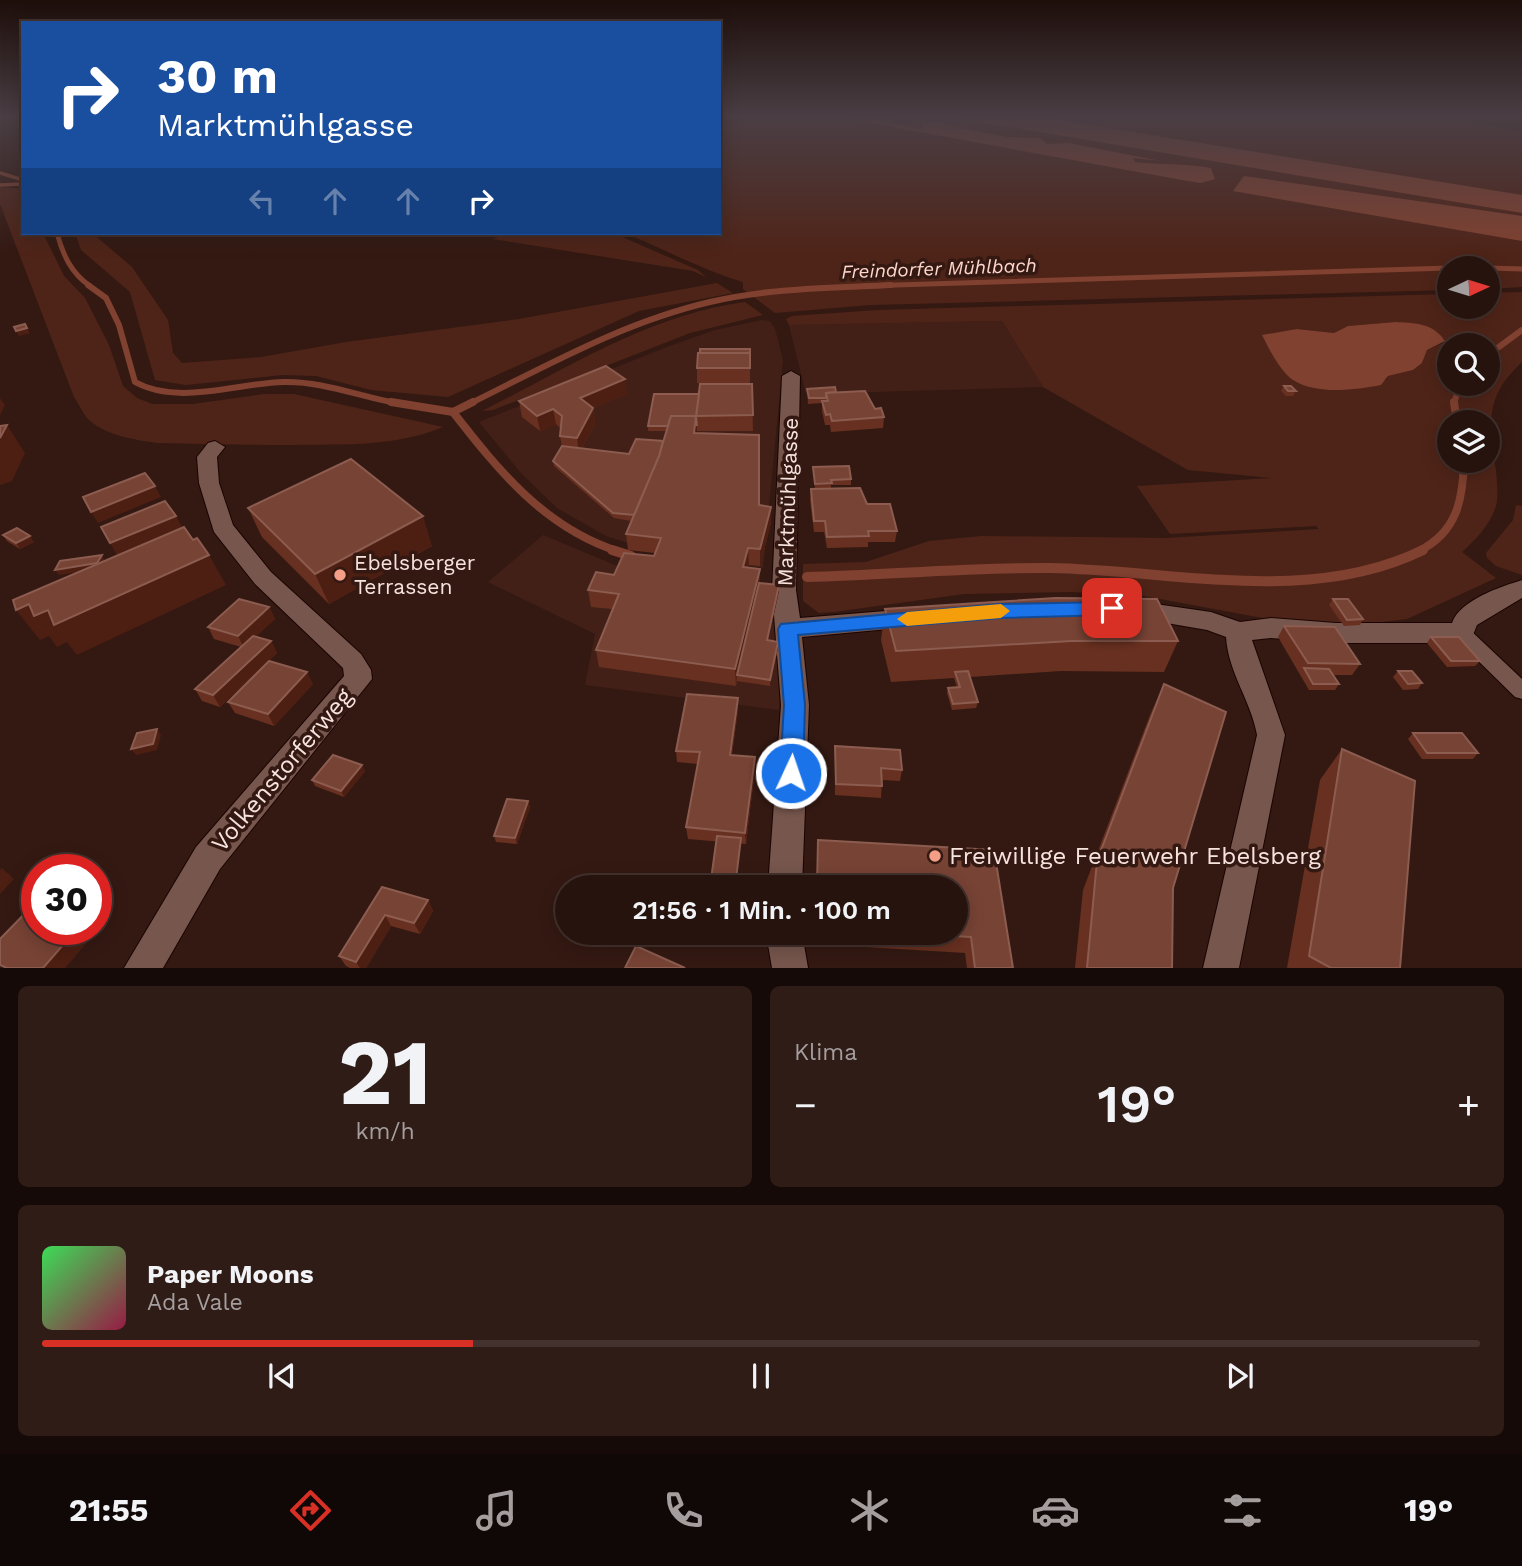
<!DOCTYPE html>
<html lang="de">
<meta charset="utf-8">
<style>
:root{--surface:#27130e;--page:#2f1c17;--text:#f1f3f6;--muted:#a49e9e;--line:#43322e;--accent:#d93025}
body{margin:0;font-family:"Work Sans",sans-serif;background:var(--page);color:var(--text);height:100vh;display:flex;flex-direction:column;font-size:26px;white-space:nowrap}
*{box-sizing:border-box;margin:0}
p{font-size:23px;color:var(--muted)}
.icon{flex:none;width:38px;height:38px;fill:none;stroke:currentColor;stroke-width:2;stroke-linecap:round;stroke-linejoin:round}
.map{position:relative;height:968px;overflow:hidden}
.details{display:flex;flex-direction:column;gap:18px;padding:18px;background:#150a08;flex:1}
.details>*{flex:none}
.top-card{position:absolute;left:21px;top:21px;width:700px;height:214px;border-radius:0px;box-shadow:0 4px 18px #0003,0 0 0 2px var(--line);background:#1a4fa0;color:#fff;overflow:hidden}
.needle{width:46px;rotate:86deg}
.buttons{position:absolute;left:1437px;top:256px;display:grid;gap:14px}
.buttons a{display:grid;place-items:center;width:63px;height:63px;border-radius:50%;background:var(--surface);box-shadow:0 4px 18px #0003,0 0 0 2px var(--line);font-size:35px}
.speed{position:absolute;left:21px;top:854px;display:flex;gap:14px;font-size:35px;font-weight:700;text-align:center}
.speed>*{display:grid;place-content:center;width:91px;height:91px;border-radius:50%;background:var(--surface);box-shadow:0 4px 18px #0003,0 0 0 2px var(--line);line-height:1}
.speed .limit{border:10px solid #d22;background:#fff;color:#111}
.pin{position:absolute;display:grid;place-items:center;width:60px;height:60px;color:#fff;margin:-30px;border-radius:14px;box-shadow:0 4px 10px #0006}
.me{position:absolute;width:77px;margin:-38px;rotate:3deg;stroke-linejoin:round;filter:drop-shadow(0 0 5px #0008)}
.turn{display:flex;align-items:center;gap:24px;height:147px;padding:0 21px;font-size:32px}
.turn .icon{width:91px;height:91px;stroke-width:2.5}
.turn b{display:block;font-size:49px;line-height:60px}
.lanes{display:flex;align-items:center;height:66px;padding:0 21px;background:#0003;justify-content:center;gap:35px;direction:ltr}
.lanes .off{opacity:.35}
.big{font-size:52px;font-weight:600;line-height:1.1}
.details .widget{flex:1;display:flex;flex-direction:column;justify-content:center;gap:10px;min-width:0;padding:0 24px;border-radius:10px;background:var(--page)}
.details .dial{align-items:center;gap:0}
.dial b{font-size:91px;line-height:1}
.song{display:flex;align-items:center;gap:21px}
.cover{width:84px;height:84px;border-radius:10px;background:linear-gradient(135deg,hsl(130 70% 55%),hsl(340 70% 35%))}
.played{height:7px;border-radius:4px;background:linear-gradient(90deg,var(--accent) 30%,var(--line) 30%)}
.keys{display:flex;justify-content:space-around;direction:ltr}
.heat{display:flex;justify-content:space-between;align-items:center;font-size:38px;direction:ltr}
.details .tiles{flex:1;display:grid;gap:18px;grid-template-columns:1fr 1fr}
.widget:last-child{grid-column:span 2}
.trip{position:absolute;left:555px;top:875px;width:413px;height:70px;border-radius:35px;background:var(--surface);box-shadow:0 4px 18px #0003,0 0 0 2px var(--line);font-weight:600;line-height:70px;text-align:center}
.tabs{display:flex;height:112px;justify-content:space-around;align-items:center;background:#100806;color:var(--muted)}
.tabs .icon{width:49px;height:49px}
.tabs .selected{color:var(--accent)}
.tabs b{font-size:32px;color:var(--text)}
.map>svg:first-child{display:block}
.built{fill:#432017}
.green{fill:#4f2418;fill-rule:evenodd}
.water{fill:#804130}
.lines{fill:none;stroke-linecap:round;stroke-linejoin:round}
.stream-far4{stroke:#804130;stroke-width:3.5}
.stream-far3{stroke:#804130;stroke-width:5}
.stream-far2{stroke:#804130;stroke-width:6}
.stream-far1{stroke:#804130;stroke-width:8}
.stream{stroke:#804130;stroke-width:10}
.lane-casing{stroke:#1a0401;stroke-width:2}
.street-casing{stroke:#1a0401;stroke-width:2}
.lane{fill:#76564d;fill-rule:evenodd}
.street{fill:#76564d;fill-rule:evenodd}
.wall{fill:#683020}
.shaded-wall{fill:#4d1e12}
.building{fill:#774335;stroke:#8b5c4f;stroke-width:2}
.route{fill:#1a73e8;stroke:#114b97;stroke-width:2}
.slow{fill:#f59e0b}
.poi-dot{fill:#f49e87;stroke:#341912;stroke-width:2.5}
.labels{text-anchor:middle;stroke-width:7;stroke-linejoin:round;paint-order:stroke}
.far-water-label{font-size:19px;font-style:italic;fill:#ffd6cb;stroke:#341912}
.street-label{font-size:21px;fill:#f7e3de;stroke:#341912}
.poi-label{font-size:21px;fill:#f7e3de;stroke:#341912;text-anchor:start}
.near-street-label{font-size:24px;fill:#f7e3de;stroke:#341912}
.near-poi-label{font-size:24px;fill:#f7e3de;stroke:#341912;text-anchor:start}
</style>
<div class="map">
<svg width="1522" height="968" viewBox="0 0 1522 968">
<rect width="100%" height="100%" fill="#341912"/>
<g class="built">
<path d="M762,320L770,321L775,329L783,360L763,568L653,551L606,536L557,508L520,472L479,422L667,347L715,330Z"/>
<path d="M1002,321L1043,387L806,394L789,325Z"/>
<path d="M543,535L627,570L766,585L774,623L780,675L779,710L585,685L595,634L488,582Z"/>
</g>
<g class="green">
<path d="M719,117H1470L1463,120L1522,132V287L1488,289V268H1449V290L870,305L775,313L743,289V282C702,270 664,249 625,233H719Z"/>
<path d="M0,187L23,189V233H43L64,276L85,298L109,345L123,386L137,398L152,404H193L264,394H294L443,427C395,447 345,444 294,445C248,445 203,444 158,443C136,440 107,436 89,420C83,414 79,404 74,397L0,204Z"/>
<path d="M75,233H92L132,267L168,320L173,353L182,363L261,357L346,342L519,319L717,283L733,293L639,311L448,397L371,390L316,376L283,375L186,385L155,380L130,292L81,250Z"/>
<path d="M508,233H613L698,270L706,277L693,271L492,239Z"/>
<path d="M1522,292V362C1484,397 1489,424 1496,471C1497,482 1499,499 1495,509C1488,527 1476,539 1462,552L1496,578L1407,619L1356,625L1279,621L1144,596L1072,592L964,594L834,612L819,613L803,601V564L866,562L929,541L982,536L1167,538L1319,529L1316,526L1170,534L1137,486L1273,478L1188,470L1043,387L1002,321L789,325L786,319L792,316L878,310L1449,294V306H1488V293ZM1395,322L1412,323L1445,342L1427,350L1422,363L1413,370L1388,376L1386,380C1355,391 1310,398 1285,372C1277,364 1271,349 1264,339L1297,329L1334,333L1348,326ZM1449,345H1488V383H1449ZM1449,422H1488V460H1449Z"/>
<path d="M745,302L763,315L690,333L493,410L482,411C566,369 651,314 745,302Z"/>
<path d="M1516,505L1522,506V575L1496,566L1487,558L1486,553L1513,520Z"/>
</g>
<g class="water">
<path d="M837,117H889L890,123L921,129L923,123L942,122L945,125L1008,137L1040,138L1047,144L1069,143L1161,161L1133,158L1135,162C1161,165 1186,163 1211,168L1215,179L1201,183L1182,180Z"/>
<path d="M950,117H1040L1522,195V213Z"/>
<path d="M1244,176L1522,216V241L1233,191Z"/>
<path d="M1395,322C1415,323 1433,323 1445,341L1427,350L1422,363L1413,370L1388,376L1381,385C1355,390 1316,395 1293,380C1280,371 1269,349 1262,335L1297,329L1334,333L1348,326Z"/>
</g>
<g class="lines">
<g class="stream-far4">
<path d="M0,173L23,180"/>
<path d="M0,185L23,184"/>
</g>
<g class="stream-far3">
<path d="M57,233C63,255 71,273 90,286"/>
<path d="M1488,268L1522,269"/>
<path d="M863,286L1449,268"/>
</g>
<g class="stream-far2">
<path d="M88,285L106,298L119,325L135,382C178,406 237,383 284,382C324,381 363,398 402,404"/>
<path d="M1488,355L1522,330"/>
<path d="M469,404C548,365 624,322 710,302C768,288 831,288 891,285"/>
<path d="M1454,404L1460,383"/>
</g>
<g class="stream-far1">
<path d="M391,402L453,412L473,402"/>
<path d="M1454,402L1457,422"/>
<path d="M453,412C499,471 544,527 617,551"/>
<path d="M1419,551C1457,532 1463,500 1464,460"/>
</g>
<g class="stream">
<path d="M612,550L631,556"/>
<path d="M807,577C888,575 970,567 1051,568C1172,570 1309,606 1423,550"/>
</g>
<g class="lane-casing">
<path id="lane" d="M1462,627L1468,628L1522,679V699L1515,697L1463,646L1453,633L1456,628Z"/>
</g>
<g class="street-casing">
<g id="street">
<path d="M791,371L800,376L796,590L800,618L910,609L919,611L923,618L919,625L910,627L802,637L809,705L802,887H768L781,705L772,590L782,376Z"/>
<path d="M215,441L225,447L217,457L219,483L233,525L271,572L361,654L371,670L372,679L220,869L163,968H124L196,847L344,676L343,668L255,584L214,532L199,483L197,457L208,443Z"/>
<path d="M1522,580V598L1477,625L1471,640L1462,643H1336L1271,638L1252,640L1285,735L1239,968H1203L1257,735C1251,701 1228,672 1226,637L1207,630L1126,616L1122,610L1126,604L1135,601L1211,612L1240,622L1271,618L1336,623H1452C1460,600 1500,587 1522,580Z"/>
<path d="M766,933H802L808,968H772Z"/>
</g>
</g>
<use href="#lane" class="lane"/>
<use href="#street" class="street"/>
</g>
<g class="wall">
<path d="M750,349V383H697V368Z"/>
<path d="M752,384L753,431H697V433L759,505L771,507V523L760,566L749,565L748,567L760,569V583L779,591L768,641L778,642V648L770,686L737,681L736,686L599,667L596,650L612,609L591,607L588,590L614,575L654,556L655,553L628,550L626,534L631,521L614,518L554,466L553,461L562,446L560,436L561,429L556,424L540,431L522,417L519,401L627,394L593,408L595,424L582,448L629,454L663,441L666,431H648V426L699,394Z"/>
<path d="M1284,386L1296,391L1293,396H1286L1281,391Z"/>
<path d="M807,389L836,392L875,409L884,417L883,428L831,432L830,425H825L822,411V403L808,404Z"/>
<path d="M813,467L851,479V485H831V488L867,504L897,531L895,542H868V547L827,548L824,532H814L810,500L811,489H815Z"/>
<path d="M248,508L432,546L329,604L262,537Z"/>
<path d="M3,535L34,542L20,549L7,541Z"/>
<path d="M1333,599L1363,619L1360,625L1344,626L1329,605Z"/>
<path d="M269,607L275,619L256,636L271,641L277,653L220,707L202,701L195,689L241,647L214,639L208,627Z"/>
<path d="M885,609L1178,641L1164,672L1061,671L970,677L978,702L976,708L952,710L947,693L948,688L957,687L954,678L891,682L881,640Z"/>
<path d="M1284,626L1360,664L1352,675H1333L1339,684L1335,690H1309L1278,637Z"/>
<path d="M1431,637L1480,661L1475,666L1447,667L1427,643Z"/>
<path d="M1398,671L1422,683L1418,689L1403,690L1393,677Z"/>
<path d="M313,684L274,726L235,713L228,702Z"/>
<path d="M1164,684L1173,888L1172,968H1075L1083,890L1150,715Z"/>
<path d="M738,698V710L732,755L755,757V769L746,844L688,839L686,827L698,764L677,762L676,751Z"/>
<path d="M1413,733L1478,753L1473,759H1422L1408,739Z"/>
<path d="M835,746L902,770L900,781L882,780L881,798L835,795Z"/>
<path d="M1342,749L1400,968H1287L1320,780Z"/>
<path d="M365,771L344,797L315,786L312,780Z"/>
<path d="M528,801L530,807L517,844L496,842L494,836Z"/>
<path d="M818,840L994,850L1013,968H967L965,953L816,944V933H956V887H816Z"/>
<path d="M382,887L428,900L433,911L420,934L391,926L366,968H350L346,966L339,956Z"/>
<path d="M685,933H730V937Z"/>
</g>
<g class="shaded-wall">
<path d="M27,328L30,333L19,336L16,331Z"/>
<path d="M625,379L627,394L593,408L595,424L579,453L577,438L580,398Z"/>
<path d="M0,398L5,405L0,415Z"/>
<path d="M553,409L556,424L540,431L537,416Z"/>
<path d="M696,416L697,431L695,448L694,433Z"/>
<path d="M7,425L25,453L12,481L0,485V438Z"/>
<path d="M155,486L161,497L98,523L91,512Z"/>
<path d="M771,507V523L760,566V549Z"/>
<path d="M176,516L182,527L117,555L110,543Z"/>
<path d="M423,516L432,546L329,604L315,574Z"/>
<path d="M30,536L34,542L20,549L16,543Z"/>
<path d="M748,548L749,565L743,584V567Z"/>
<path d="M102,555L105,561L101,569L59,575L55,570Z"/>
<path d="M209,555L226,585L77,655L67,642L57,647L49,636L40,640L16,610L29,604Z"/>
<path d="M760,569V586L737,675L736,686L735,669Z"/>
<path d="M779,585V591L767,646V640Z"/>
<path d="M269,607L275,619L244,648L238,636Z"/>
<path d="M271,641L277,653L220,707L213,695Z"/>
<path d="M778,642V648L770,686V680Z"/>
<path d="M307,672L313,684L274,726L268,714Z"/>
<path d="M738,698V710L730,767V755Z"/>
<path d="M157,729L161,735L157,750L136,755L131,749Z"/>
<path d="M755,757V769L746,844L745,833Z"/>
<path d="M362,765L365,771L344,797L341,791Z"/>
<path d="M528,801L530,807L517,844L515,838Z"/>
<path d="M2,868L14,879L0,894V870Z"/>
<path d="M428,900L433,911L420,934L414,923Z"/>
<path d="M385,915L391,926L366,968H360L356,962Z"/>
<path d="M77,929H96L97,931L65,968H43Z"/>
</g>
<g class="building">
<path d="M25,324L27,328L16,331L14,327Z"/>
<path d="M700,349H750V363V353H700Z"/>
<path d="M698,353H750V368H697Z"/>
<path d="M606,366L625,379L580,398L593,408L577,438L560,436L562,416L553,409L537,416L519,401Z"/>
<path d="M700,384H752L753,415L696,416Z"/>
<path d="M1284,386H1291L1296,391H1288Z"/>
<path d="M835,387L836,392L826,393V398H809L807,389Z"/>
<path d="M865,391L875,409L881,408L884,417L832,421L830,414L826,415L822,401H828L826,393Z"/>
<path d="M654,394H699L696,416L697,426L696,416H671L668,426H648Z"/>
<path d="M671,416H696L694,433L759,435V505L771,507L760,549L748,548L743,567L760,569L735,669L596,650L619,594L588,590L596,572L614,575L624,553L654,556L661,538L626,534L659,456Z"/>
<path d="M7,425L0,438V426Z"/>
<path d="M636,439L663,441L659,456L634,515L613,513L553,461L562,446L629,454Z"/>
<path d="M351,459L423,516L315,574L248,508Z"/>
<path d="M849,466L851,479L831,480L832,483L815,484L813,467Z"/>
<path d="M145,473L155,486L91,512L83,497Z"/>
<path d="M860,488L867,504H890L897,531H868L869,536L827,537L825,521H814L811,489Z"/>
<path d="M165,501L176,516L110,543L101,527Z"/>
<path d="M184,527L193,540L197,538L209,555L54,625L48,610L34,616L29,604L16,610L13,600Z"/>
<path d="M17,528L30,536L16,543L3,535Z"/>
<path d="M102,555L97,563L55,570L60,561Z"/>
<path d="M759,583L779,585L767,640L778,642L770,680L737,675Z"/>
<path d="M1056,598L1157,599L1178,641H1071L896,651L885,609Z"/>
<path d="M239,599L269,607L238,636L208,627Z"/>
<path d="M1333,599H1348L1363,619L1347,620Z"/>
<path d="M1284,626L1335,627L1360,664L1308,663Z"/>
<path d="M253,636L271,641L213,695L195,689Z"/>
<path d="M1431,637H1459L1480,661H1451Z"/>
<path d="M269,661L307,672L268,714L228,702Z"/>
<path d="M1304,668L1329,669L1339,684H1313Z"/>
<path d="M968,671L978,702L953,704L948,688L960,687L955,672Z"/>
<path d="M1398,671H1412L1422,683L1408,684Z"/>
<path d="M1164,684L1226,712L1173,888L1172,968H1087L1097,861Z"/>
<path d="M687,694L738,698L730,755L755,757L745,833L686,827L700,752L676,751Z"/>
<path d="M157,729L153,744L131,749L137,733Z"/>
<path d="M1413,733H1462L1478,753H1427Z"/>
<path d="M835,746L900,750L902,770L881,768L882,786L836,784Z"/>
<path d="M1342,749L1415,781L1400,968H1331L1309,956Z"/>
<path d="M333,755L362,765L341,791L312,780Z"/>
<path d="M507,799L528,801L515,838L494,836Z"/>
<path d="M717,836L741,838L735,887H710Z"/>
<path d="M818,840L994,850L1013,968H975L971,937L899,933H956V887H817Z"/>
<path d="M382,887L428,900L414,923L385,915L356,962L339,956Z"/>
<path d="M37,901V929H77L43,968H7L0,965V939Z"/>
<path d="M636,946L685,968H625Z"/>
</g>
<linearGradient id="sky" x2="0" y2="1"><stop stop-color="#1d0e0a"/><stop offset="0.46" stop-color="#4a3e44"/><stop offset="1" stop-color="#4a3e44" stop-opacity="0"/></linearGradient>
<rect width="1522" height="253" fill="url(#sky)"/>
<path class="route" d="M1112,602L1121,608L1112,615L1000,618L798,635L805,705L803,773L799,780L791,783L783,780L780,773L784,705L778,629L781,624L1000,604Z"/>
<path class="slow" d="M1001,604L1010,611L1001,618L907,626L897,619L907,612Z"/>
<g class="poi-dot">
<circle cx="340" cy="575" r="7"/>
<circle cx="935" cy="856" r="7"/>
</g>
<g class="labels">
<g class="far-water-label">
<text transform="translate(939 268) rotate(-2)" y="7">Freindorfer Mühlbach</text>
</g>
<g class="street-label">
<text transform="translate(788 502) rotate(-88)" y="7">Marktmühlgasse</text>
</g>
<g class="poi-label">
<text x="354" y="570">Ebelsberger<tspan x="354" dy="24">Terrassen</tspan></text>
</g>
<g class="near-street-label">
<text transform="translate(282 770) rotate(-50)" y="8">Volkenstorferweg</text>
</g>
<g class="near-poi-label">
<text x="949" y="864">Freiwillige Feuerwehr Ebelsberg</text>
</g>
</g>
</svg>
<div class="buttons">
<a><svg class="needle" viewBox="-14 -14 28 28"><path d="M0-13l5 13h-10z" fill="#e53935"/><path d="M0 13l5-13h-10z" fill="#a49e9e"/></svg></a>
<a><svg class="icon" aria-label="search" viewBox="0 0 24 24"><circle cx="10" cy="10" r="6"/><path d="M15 15l6 6"/></svg></a>
<a><svg class="icon" aria-label="layers" viewBox="0 0 24 24"><path d="M12 4l9 5-9 5-9-5zM3 14l9 5 9-5"/></svg></a>
</div>
<div class="speed"><div class="limit">30</div></div>
<div class="pin" style="left:1112px;top:608px;background:#d93025"><svg class="icon" aria-label="arrive" viewBox="0 0 24 24"><path d="M6 21V4h12l-3 4 3 4H6"/></svg></div>
<svg class="me" style="left:791px;top:773px" viewBox="-20 -20 40 40"><circle r="17" fill="#1a73e8" stroke="#fff" stroke-width="3"/><path d="M0-11L8 9 0 5-8 9z" fill="#fff"/></svg>
<div class="trip">21:56 · 1 Min. · 100 m</div>
<div class="top-card">
<div class="turn"><svg class="icon" aria-label="right" viewBox="0 0 24 24"><path d="M7 20v-9h11M14 6l5 5-5 5"/></svg><div><b>30 m</b>Marktmühlgasse</div></div>
<div class="lanes"><svg class="icon off" aria-label="left" viewBox="0 0 24 24"><path d="M17 20v-9H6M10 6l-5 5 5 5"/></svg><svg class="icon off" aria-label="ahead" viewBox="0 0 24 24"><path d="M12 20V5M6 11l6-6 6 6"/></svg><svg class="icon off" aria-label="ahead" viewBox="0 0 24 24"><path d="M12 20V5M6 11l6-6 6 6"/></svg><svg class="icon" aria-label="right" viewBox="0 0 24 24"><path d="M7 20v-9h11M14 6l5 5-5 5"/></svg></div>
</div>
</div>
<section class="details">
<div class="tiles">
<div class="widget dial"><b>21</b><p>km/h</p></div>
<div class="widget"><p>Klima</p>
<div class="heat"><a>−</a><b class="big">19°</b><a>+</a></div>
</div>
<div class="widget">
<div class="song"><i class="cover"></i><div><b>Paper Moons</b><p>Ada Vale</p></div></div>
<div class="played"></div>
<div class="keys"><svg class="icon" aria-label="previous" viewBox="0 0 24 24"><path d="M18 5L8 12l10 7zM5 5v14"/></svg><svg class="icon" aria-label="pause" viewBox="0 0 24 24"><path d="M8 5v14M16 5v14"/></svg><svg class="icon" aria-label="next" viewBox="0 0 24 24"><path d="M6 5l10 7-10 7zM19 5v14"/></svg></div>
</div>
</div>
</section>
<nav class="tabs">
<b>21:55</b>
<svg class="icon selected" aria-label="directions" viewBox="0 0 24 24"><path d="M12 3l9 9-9 9-9-9zM9 14v-3h6M13 9l2 2-2 2"/></svg>
<svg class="icon" aria-label="music" viewBox="0 0 24 24"><path d="M9 18V5l10-2v13"/><circle cx="6" cy="18" r="3"/><circle cx="16" cy="16" r="3"/></svg>
<svg class="icon" aria-label="phone" viewBox="0 0 24 24"><path d="M5 4h4l2 5-3 2q2 4 5 5l2-3 5 2v4C11 20 4 13 5 4z"/></svg>
<svg class="icon" aria-label="climate" viewBox="0 0 24 24"><path d="M12 3v18M4 7l16 10M4 17L20 7"/></svg>
<svg class="icon" aria-label="car" viewBox="0 0 24 24"><path d="M5 17H2v-5l4-1 3-4h7l3 4 3 1v5h-3M9 17h6M6 11h13"/><circle cx="7" cy="17" r="2"/><circle cx="17" cy="17" r="2"/></svg>
<svg class="icon" aria-label="filters" viewBox="0 0 24 24"><path d="M4 7h16M4 17h16"/><circle cx="9" cy="7" r="2"/><circle cx="15" cy="17" r="2"/></svg>
<b>19°</b>
</nav>
